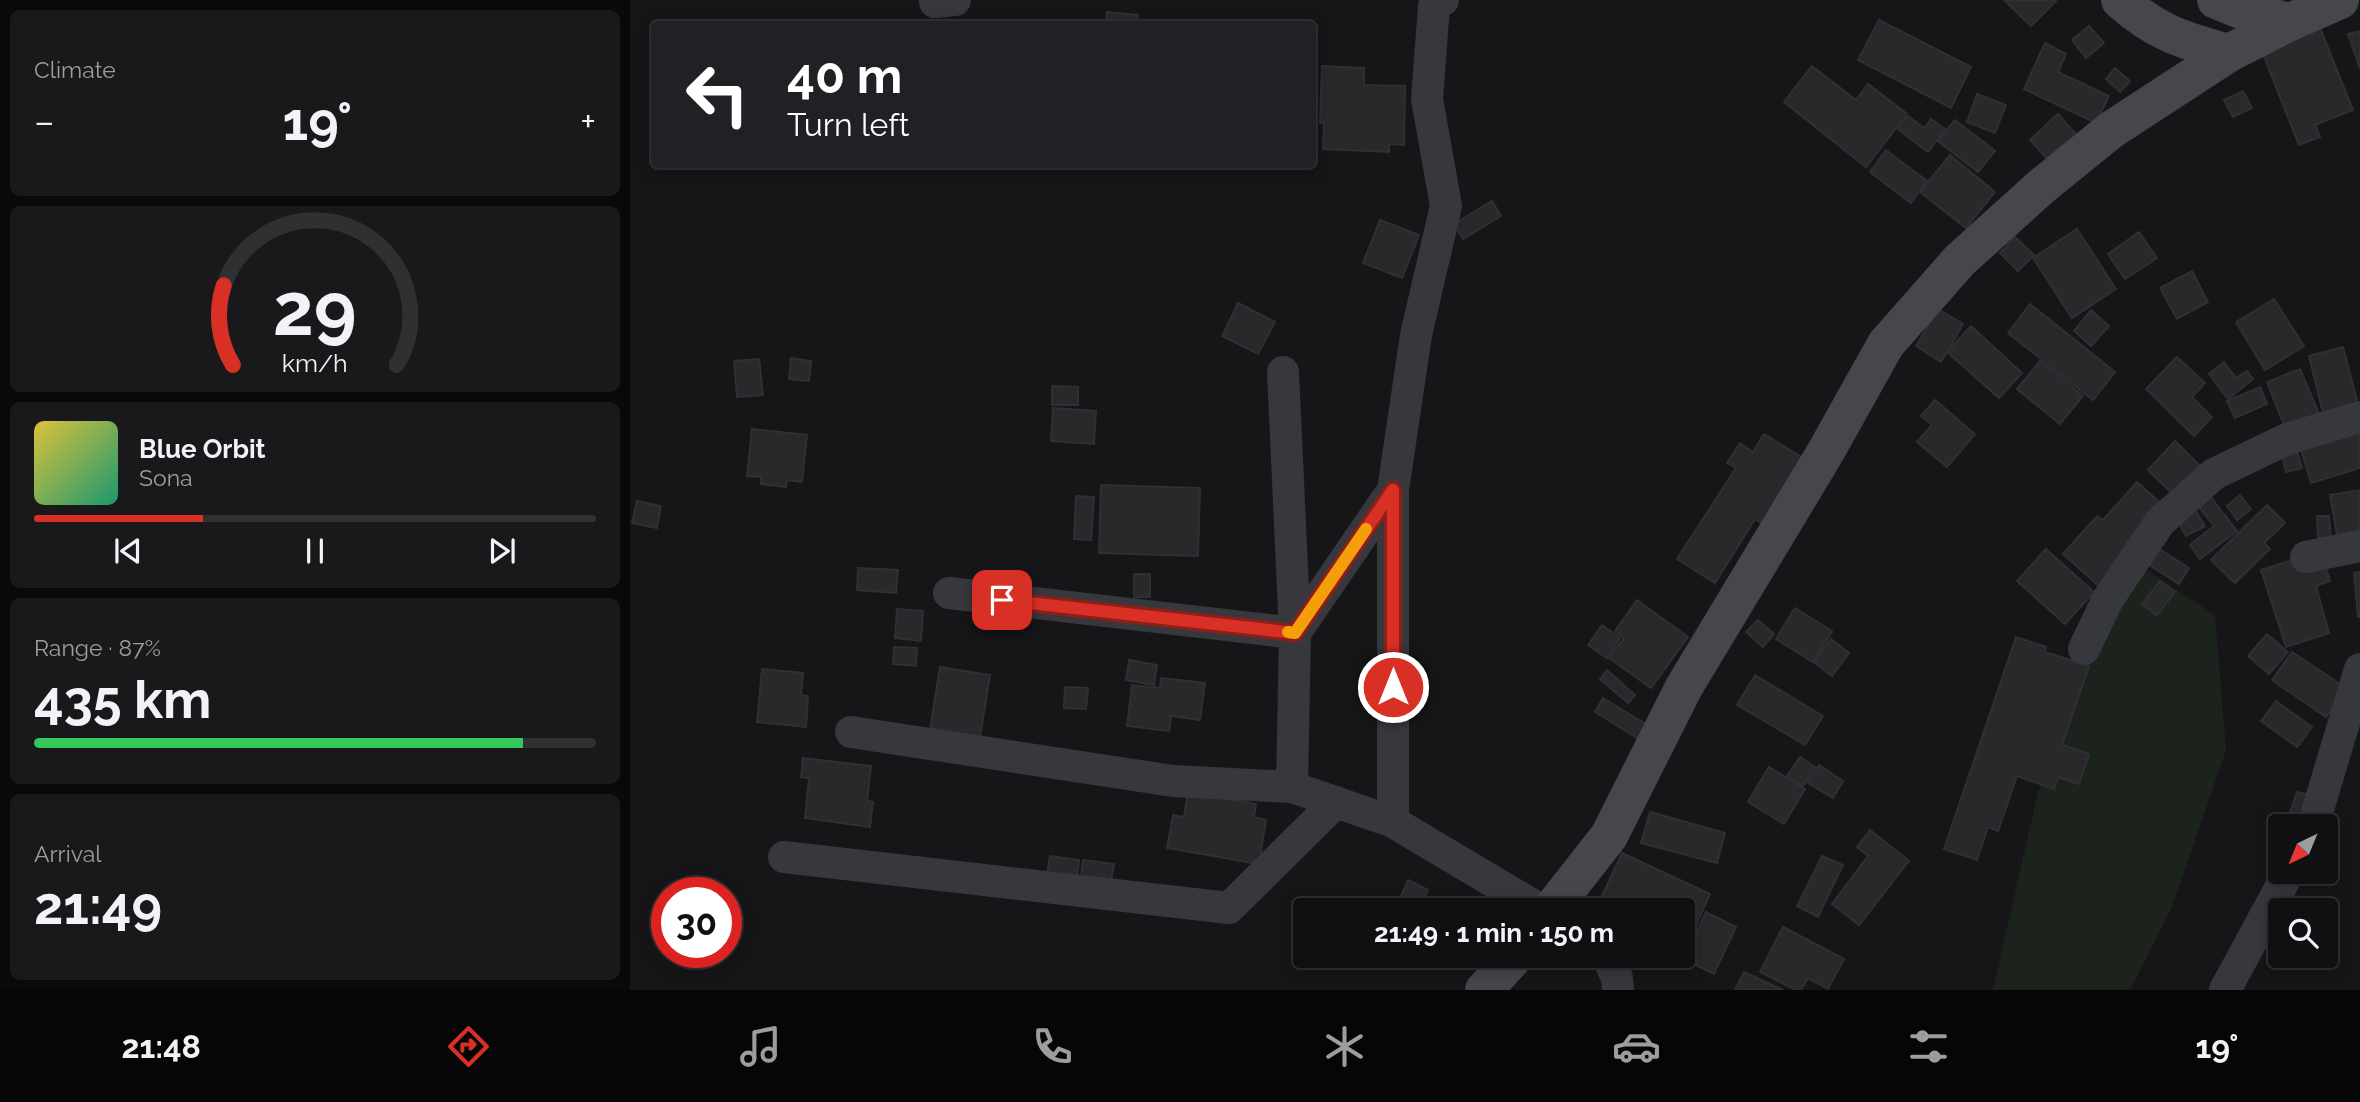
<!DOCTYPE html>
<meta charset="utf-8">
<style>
:root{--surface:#101012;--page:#19191b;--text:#f1f3f6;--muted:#9c9d9f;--line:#303032;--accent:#d93025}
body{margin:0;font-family:Raleway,sans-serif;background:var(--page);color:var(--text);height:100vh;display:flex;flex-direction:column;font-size:26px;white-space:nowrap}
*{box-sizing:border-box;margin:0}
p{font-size:23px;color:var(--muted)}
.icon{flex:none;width:38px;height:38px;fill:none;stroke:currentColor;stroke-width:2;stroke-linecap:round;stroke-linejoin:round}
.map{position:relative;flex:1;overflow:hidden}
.drawer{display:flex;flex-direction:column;gap:10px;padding:10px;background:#09090a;width:630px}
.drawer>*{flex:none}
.hud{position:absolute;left:21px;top:21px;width:665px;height:147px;border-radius:7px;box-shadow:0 4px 18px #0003,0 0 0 2px var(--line);background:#202124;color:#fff;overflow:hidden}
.needle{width:46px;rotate:223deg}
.fabs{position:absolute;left:1638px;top:814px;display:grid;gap:14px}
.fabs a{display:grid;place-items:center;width:70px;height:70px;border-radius:7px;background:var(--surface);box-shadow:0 4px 18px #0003,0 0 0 2px var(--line);font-size:35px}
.speed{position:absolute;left:21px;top:877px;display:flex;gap:14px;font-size:35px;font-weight:700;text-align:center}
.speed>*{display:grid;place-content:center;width:91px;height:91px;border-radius:50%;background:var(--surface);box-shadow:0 4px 18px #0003,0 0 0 2px var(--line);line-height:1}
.speed .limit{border:10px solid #d22;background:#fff;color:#111}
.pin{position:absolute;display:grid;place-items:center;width:60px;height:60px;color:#fff;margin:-30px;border-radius:14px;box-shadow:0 4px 10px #0006}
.me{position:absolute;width:77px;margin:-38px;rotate:0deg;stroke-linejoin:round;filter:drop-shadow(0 0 5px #0008)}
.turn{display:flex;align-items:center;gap:24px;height:147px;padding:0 21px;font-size:32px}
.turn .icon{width:91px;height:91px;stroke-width:2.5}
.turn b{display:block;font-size:49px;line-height:60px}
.big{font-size:52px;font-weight:700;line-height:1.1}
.drawer .tile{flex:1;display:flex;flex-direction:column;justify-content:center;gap:10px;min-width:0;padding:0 24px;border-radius:10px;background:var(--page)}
.drawer .dial{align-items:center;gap:0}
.dial svg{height:182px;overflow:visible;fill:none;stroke:var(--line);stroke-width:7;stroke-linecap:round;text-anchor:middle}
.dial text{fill:var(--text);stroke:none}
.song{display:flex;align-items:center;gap:21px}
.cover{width:84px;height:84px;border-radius:10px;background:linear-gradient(135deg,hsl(50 70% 55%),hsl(160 70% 35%))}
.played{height:7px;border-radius:4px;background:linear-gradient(90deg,var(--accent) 30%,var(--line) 30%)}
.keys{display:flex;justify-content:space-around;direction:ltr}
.heat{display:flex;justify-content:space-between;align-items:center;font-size:38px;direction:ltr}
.charge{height:10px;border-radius:5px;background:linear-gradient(90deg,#34c759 87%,var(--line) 0)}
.trip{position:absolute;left:663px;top:898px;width:402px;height:70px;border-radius:7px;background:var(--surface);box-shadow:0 4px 18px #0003,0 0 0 2px var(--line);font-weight:700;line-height:70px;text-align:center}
.dock{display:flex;height:112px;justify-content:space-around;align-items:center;background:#060607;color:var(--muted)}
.dock .icon{width:49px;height:49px}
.dock .selected{color:var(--accent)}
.dock b{font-size:32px;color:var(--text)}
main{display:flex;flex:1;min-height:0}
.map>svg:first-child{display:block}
.green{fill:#1c231d}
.building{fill:#29292c;stroke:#303034;stroke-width:2}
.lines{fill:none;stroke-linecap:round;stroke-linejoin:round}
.street{stroke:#37383d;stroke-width:32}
.secondary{stroke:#45474d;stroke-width:38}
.route-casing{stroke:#8d1f18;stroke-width:18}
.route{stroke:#d93025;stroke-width:12}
.slow{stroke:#f59e0b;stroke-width:12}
</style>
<main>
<section class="drawer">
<div class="tile"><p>Climate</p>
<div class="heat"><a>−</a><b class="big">19°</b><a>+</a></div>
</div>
<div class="tile dial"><svg viewBox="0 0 100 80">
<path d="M14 69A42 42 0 1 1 86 69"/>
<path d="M14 69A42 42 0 0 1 10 34" stroke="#d93025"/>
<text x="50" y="56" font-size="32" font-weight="700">29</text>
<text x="50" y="72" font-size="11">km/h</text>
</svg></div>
<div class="tile">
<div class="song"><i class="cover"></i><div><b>Blue Orbit</b><p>Sona</p></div></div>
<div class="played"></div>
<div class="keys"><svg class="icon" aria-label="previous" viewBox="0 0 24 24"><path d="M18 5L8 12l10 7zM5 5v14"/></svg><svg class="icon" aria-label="pause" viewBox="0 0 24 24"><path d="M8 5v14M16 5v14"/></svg><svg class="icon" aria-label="next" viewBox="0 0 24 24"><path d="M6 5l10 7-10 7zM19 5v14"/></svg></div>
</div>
<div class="tile"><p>Range · 87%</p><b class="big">435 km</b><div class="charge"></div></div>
<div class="tile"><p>Arrival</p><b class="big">21:49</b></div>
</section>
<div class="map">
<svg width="1730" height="990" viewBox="0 0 1730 990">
<rect width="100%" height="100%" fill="#161618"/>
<path class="green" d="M1500,559L1585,615L1596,750L1542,907L1500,990H1363L1408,792Z"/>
<g class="building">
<path d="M1374,0H1425L1426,1L1401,26Z"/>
<path d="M477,12L508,15L507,24H476Z"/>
<path d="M1249,20L1341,67L1321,108L1228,60Z"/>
<path d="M1689,25L1723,110L1685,125L1690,137L1669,145L1631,49Z"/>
<path d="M1459,26L1474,43L1456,58L1442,40Z"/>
<path d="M1730,31V69L1718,34Z"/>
<path d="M1415,43L1436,54L1428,72L1479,96L1466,123L1394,89Z"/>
<path d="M692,66L734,68V85L775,86L774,145L759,144V152L693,149L694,123H690Z"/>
<path d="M1182,66L1226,100L1238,84L1277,114L1236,167L1154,102Z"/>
<path d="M1485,68L1500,81L1490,92L1476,79Z"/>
<path d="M1613,91L1622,108L1603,117L1594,100Z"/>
<path d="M1347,94L1376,105L1365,133L1337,122Z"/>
<path d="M1428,114L1449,138L1421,163L1400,140Z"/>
<path d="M1278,116L1294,128L1301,119L1315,129L1298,152L1268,129Z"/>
<path d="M1325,120L1365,151L1348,172L1308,141Z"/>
<path d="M1256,150L1297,181L1281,203L1240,172Z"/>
<path d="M1320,155L1365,192L1336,228L1290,192Z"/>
<path d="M862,201L871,216L833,239L824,224Z"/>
<path d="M750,220L789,235L772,278L733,263Z"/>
<path d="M1447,229L1486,289L1442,318L1403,258Z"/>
<path d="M1509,232L1527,258L1495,279L1478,254Z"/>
<path d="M1385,237L1404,255L1388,271L1370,253Z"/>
<path d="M1562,271L1578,302L1547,319L1530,288Z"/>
<path d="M1644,299L1674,346L1635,370L1606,322Z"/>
<path d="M608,303L645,322L628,354L592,336Z"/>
<path d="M1400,304L1485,372L1463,400L1378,333Z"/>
<path d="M1308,309L1333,324L1311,362L1286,346Z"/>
<path d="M1461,310L1479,326L1461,346L1444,331Z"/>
<path d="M1341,326L1392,373L1369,398L1317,352Z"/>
<path d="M1713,347L1728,404L1693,413L1679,356Z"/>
<path d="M1547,357L1575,383L1562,397L1582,417L1564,436L1516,389Z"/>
<path d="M161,358L181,361L179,381L159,379Z"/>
<path d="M129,359L133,395L107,397L104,361Z"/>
<path d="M1410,361L1453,396L1430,424L1387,389Z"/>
<path d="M1594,362L1606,378L1617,371L1623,379L1598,399L1579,374Z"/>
<path d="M1670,369L1690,416L1656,430L1637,382Z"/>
<path d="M422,386L448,387V405H422Z"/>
<path d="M1630,387L1637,404L1605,418L1597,401Z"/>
<path d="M1305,400L1345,434L1317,467L1287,442L1302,425L1291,416Z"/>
<path d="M423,408L466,411L464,444L421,441Z"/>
<path d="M1727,426L1730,437V468L1681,483L1669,443Z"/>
<path d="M122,429L177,435L172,482L157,480L156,487L131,484V477L117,476Z"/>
<path d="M1134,434L1176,460L1135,525L1125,519L1085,583L1047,559L1106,468L1097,463L1110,443L1123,452Z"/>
<path d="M1545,441L1572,468L1545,496L1518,470Z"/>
<path d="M1665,444L1672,468L1656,472L1650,448Z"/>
<path d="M1507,482L1534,506L1470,587L1433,554L1467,516L1473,520Z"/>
<path d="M471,485L570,488L568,556L469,553Z"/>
<path d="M1573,487L1607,531L1570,559L1560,545L1584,526L1561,497Z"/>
<path d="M1730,490V531L1707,535L1700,495Z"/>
<path d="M1610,495L1621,509L1607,520L1597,506Z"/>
<path d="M446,496L464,497L461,540L444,539Z"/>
<path d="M7,501L31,506L27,528L2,523Z"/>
<path d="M1562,505L1575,526L1556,536L1544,515Z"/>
<path d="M1637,505L1655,523L1634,543L1640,549L1605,583L1581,560Z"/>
<path d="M1687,516H1699L1701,538H1688Z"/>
<path d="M1523,545L1559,568L1549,584L1513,561Z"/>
<path d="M1416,549L1464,592L1435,624L1387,581Z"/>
<path d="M1663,560L1667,571L1694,562L1700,581L1686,586L1699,633L1656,647L1631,570Z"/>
<path d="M228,568L268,570L266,593L227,590Z"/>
<path d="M1730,572V617H1728L1724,573Z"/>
<rect x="504" y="574" width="16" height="23"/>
<path d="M1530,581L1545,592L1527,615L1512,604Z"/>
<path d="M1007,600L1058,637L1021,688L979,658L994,638L985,631Z"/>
<path d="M1165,608L1202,631L1183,662L1146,639Z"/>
<path d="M267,609L293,611L291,641L265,638Z"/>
<path d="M1128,620L1144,634L1133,647L1116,632Z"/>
<path d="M972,625L990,638L977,658L958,645Z"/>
<path d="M1637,634L1658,652L1639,674L1618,656Z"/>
<path d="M1386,637L1416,647L1415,652L1459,666L1432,745L1459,754L1449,784L1428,777L1424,789L1387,776L1368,831L1358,827L1347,860L1314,849Z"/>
<path d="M1201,639L1219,653L1202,676L1184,662Z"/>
<path d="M264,647L287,648L286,666L263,664Z"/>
<path d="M1662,652L1716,688L1696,717L1642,680Z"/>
<path d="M499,660L527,665L524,685L496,680Z"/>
<path d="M310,667L360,675L349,744L299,736Z"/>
<path d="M132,669L173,673L171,695L178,696L176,727L127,722Z"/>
<path d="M977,670L1005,695L998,703L970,679Z"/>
<path d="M1125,675L1193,716L1175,745L1107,705Z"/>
<path d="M531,678L575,683L570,720L541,716L539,731L497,726L502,685L530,688Z"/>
<path d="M435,687L458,688L456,709L434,708Z"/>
<path d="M973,698L1019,726L1010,740L965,712Z"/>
<path d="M1646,701L1682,727L1667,747L1631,721Z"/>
<path d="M1170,757L1185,767L1173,786L1157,776Z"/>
<path d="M173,758L241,766L237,801L243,802L240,827L175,818L179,778L171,777Z"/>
<path d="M1189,765L1213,781L1203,798L1178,783Z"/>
<path d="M1139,767L1175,789L1154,824L1118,802Z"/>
<path d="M558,792L626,804L624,817L636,820L629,864L537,848L543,815L554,817Z"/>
<path d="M1667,792L1683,796L1675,823L1658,818Z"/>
<path d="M1020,812L1095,833L1087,863L1011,843Z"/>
<path d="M1240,830L1279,861L1229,925L1202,904L1238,856L1227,847Z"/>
<path d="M992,853L1080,894L1054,952V910H997L971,898Z"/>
<path d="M420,856L449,860L447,878L417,874Z"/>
<path d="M1192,856L1213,865L1188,917L1167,906Z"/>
<path d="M453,860L484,864L481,882L451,878Z"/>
<path d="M778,880L798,890L788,910H765Z"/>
<path d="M1076,912L1106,927L1084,974L1053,959Z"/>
<path d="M1153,927L1214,959L1198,989L1178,978L1171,990H1166L1130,972Z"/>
<path d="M1114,972L1153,990H1105Z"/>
</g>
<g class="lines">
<g class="street">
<path d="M305,2L325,0"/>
<path d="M653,372L665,633L662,787"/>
<path d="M1676,557L1730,546"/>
<path d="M319,593L665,633L763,490"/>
<path d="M1454,649L1478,599L1530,522L1584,474L1657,439L1730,417"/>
<path d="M221,732L543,781L662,787L763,822L911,910"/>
<path d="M763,822V490L786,335L816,206L797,99L804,6L813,0"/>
<path d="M1683,826L1730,669"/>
<path d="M154,857L599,908L706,802"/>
<path d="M977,956L987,978L988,990"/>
<path d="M1595,990L1659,872"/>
</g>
<g class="secondary">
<path d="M1490,0C1527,33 1552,40 1599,53"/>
<path d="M1586,0L1608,9L1660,22"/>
<path d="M921,910L979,836L1054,687L1195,453L1256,344L1330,260L1412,186L1481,130L1599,53L1660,22L1710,0"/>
<path d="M854,990L885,956"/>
</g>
</g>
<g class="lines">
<g class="route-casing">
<path id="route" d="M372,600L665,633L763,490V687"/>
</g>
<use href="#route" class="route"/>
<path class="slow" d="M658,632L665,633L736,529"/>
</g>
</svg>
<div class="fabs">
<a><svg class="needle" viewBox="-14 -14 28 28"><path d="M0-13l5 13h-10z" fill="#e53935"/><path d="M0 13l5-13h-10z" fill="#9c9d9f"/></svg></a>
<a><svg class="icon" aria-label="search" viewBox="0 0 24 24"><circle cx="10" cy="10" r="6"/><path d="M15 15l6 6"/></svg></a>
</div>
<div class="speed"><div class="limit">30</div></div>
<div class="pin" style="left:372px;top:600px;background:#d93025"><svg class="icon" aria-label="arrive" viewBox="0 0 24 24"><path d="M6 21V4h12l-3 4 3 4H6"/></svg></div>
<svg class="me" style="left:763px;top:687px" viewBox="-20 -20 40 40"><circle r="17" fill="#d93025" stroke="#fff" stroke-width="3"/><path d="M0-11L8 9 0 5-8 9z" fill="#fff"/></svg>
<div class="trip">21:49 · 1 min · 150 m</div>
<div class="hud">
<div class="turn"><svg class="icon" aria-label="left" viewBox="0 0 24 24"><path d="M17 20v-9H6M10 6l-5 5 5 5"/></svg><div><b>40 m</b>Turn left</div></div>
</div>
</div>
</main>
<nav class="dock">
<b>21:48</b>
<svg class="icon selected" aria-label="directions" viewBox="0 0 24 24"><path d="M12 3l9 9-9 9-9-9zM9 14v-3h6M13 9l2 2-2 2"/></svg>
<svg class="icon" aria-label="music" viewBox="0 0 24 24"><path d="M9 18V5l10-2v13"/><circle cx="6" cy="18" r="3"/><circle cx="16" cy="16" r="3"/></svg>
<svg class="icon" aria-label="phone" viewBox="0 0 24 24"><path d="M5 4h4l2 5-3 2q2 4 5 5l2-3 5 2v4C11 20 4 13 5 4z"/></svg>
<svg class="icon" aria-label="climate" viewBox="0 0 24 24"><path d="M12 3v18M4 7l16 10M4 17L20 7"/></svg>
<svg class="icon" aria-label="car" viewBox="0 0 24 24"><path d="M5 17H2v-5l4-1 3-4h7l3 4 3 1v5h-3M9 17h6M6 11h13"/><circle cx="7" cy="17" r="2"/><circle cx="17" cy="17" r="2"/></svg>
<svg class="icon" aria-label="filters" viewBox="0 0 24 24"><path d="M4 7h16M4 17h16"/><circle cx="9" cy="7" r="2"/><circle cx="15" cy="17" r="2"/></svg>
<b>19°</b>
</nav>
